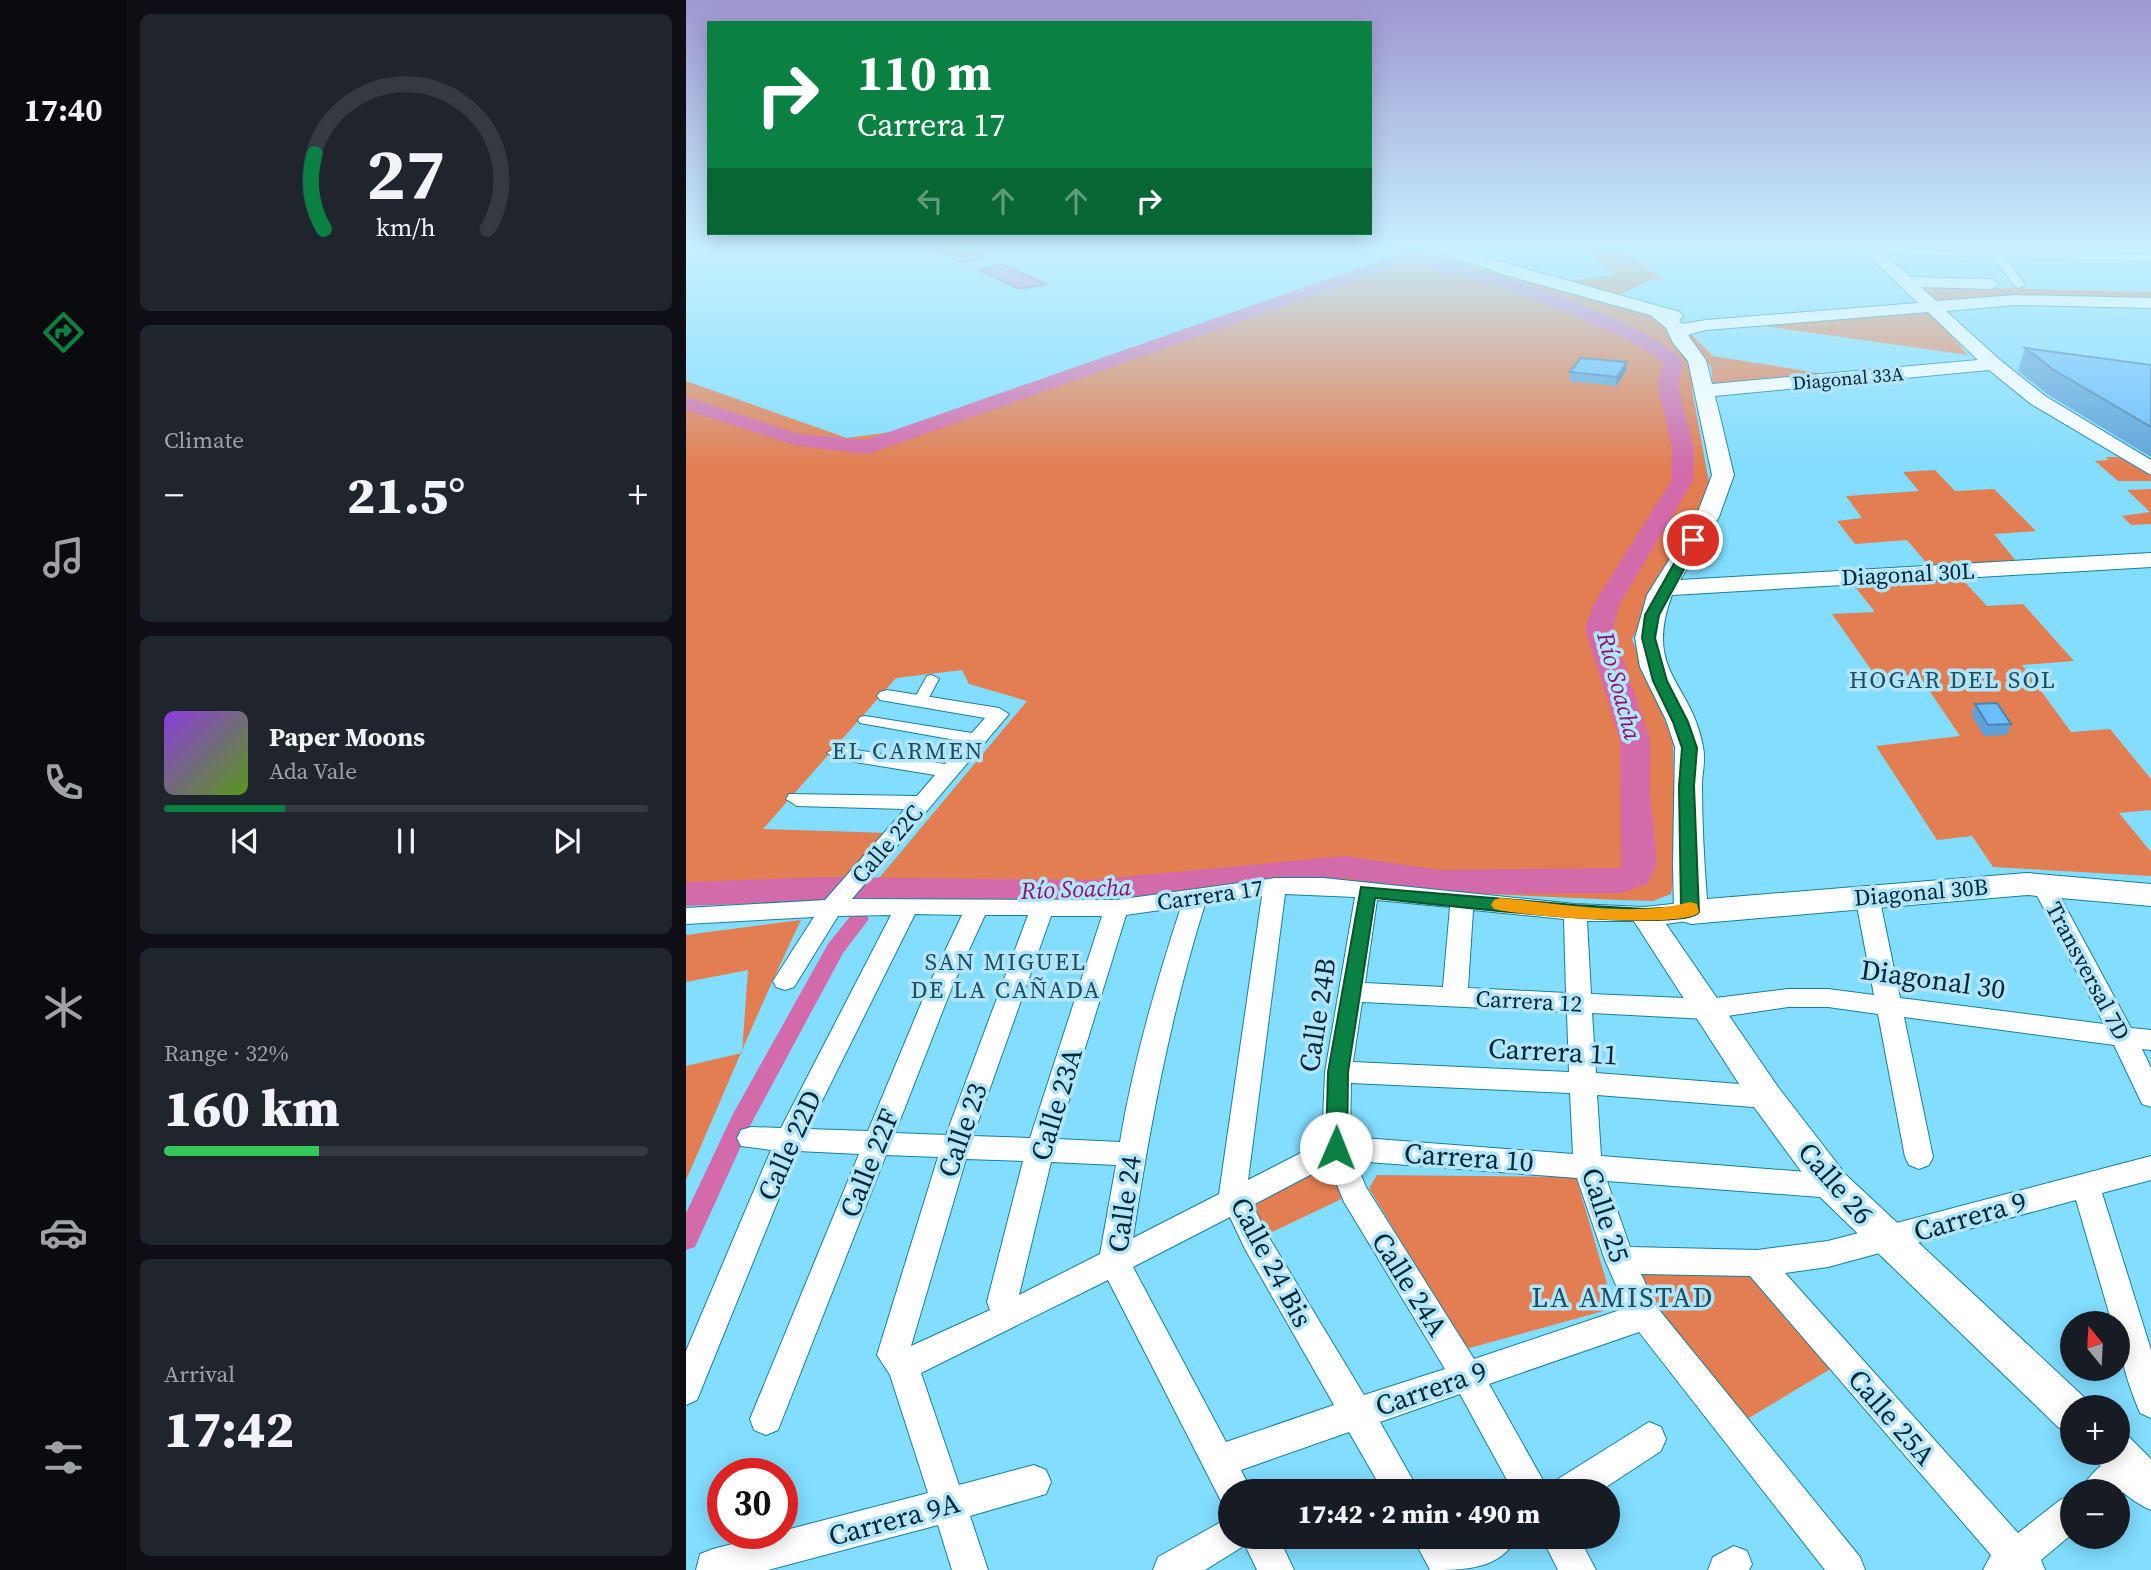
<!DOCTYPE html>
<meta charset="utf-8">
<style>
:root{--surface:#171b24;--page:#20242c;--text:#f1f3f6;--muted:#9ea1a6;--line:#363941;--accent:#0b8043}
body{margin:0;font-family:"Source Serif 4",serif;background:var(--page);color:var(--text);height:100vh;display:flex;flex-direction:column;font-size:26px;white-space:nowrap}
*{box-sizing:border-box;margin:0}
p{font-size:23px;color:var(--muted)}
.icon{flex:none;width:38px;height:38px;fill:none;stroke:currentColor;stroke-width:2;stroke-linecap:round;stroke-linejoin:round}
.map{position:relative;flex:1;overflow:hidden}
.drawer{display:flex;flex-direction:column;gap:14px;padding:14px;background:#0d0f14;width:560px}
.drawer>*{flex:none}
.guide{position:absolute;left:21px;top:21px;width:665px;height:214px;border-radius:0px;box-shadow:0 4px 18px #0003;background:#0b8043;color:#fff;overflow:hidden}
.needle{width:46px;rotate:342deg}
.controls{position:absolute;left:1374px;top:1311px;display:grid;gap:14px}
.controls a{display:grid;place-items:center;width:70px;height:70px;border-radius:50%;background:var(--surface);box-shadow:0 4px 18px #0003;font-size:35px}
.speed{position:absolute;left:21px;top:1458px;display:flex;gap:14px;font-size:35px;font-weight:700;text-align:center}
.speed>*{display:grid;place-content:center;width:91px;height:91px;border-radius:50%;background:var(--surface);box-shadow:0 4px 18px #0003;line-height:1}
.speed .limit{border:10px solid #d22;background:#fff;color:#111}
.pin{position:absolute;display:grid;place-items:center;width:60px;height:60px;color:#fff;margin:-30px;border:4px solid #fff;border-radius:50%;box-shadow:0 2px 7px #0007}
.me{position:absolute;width:77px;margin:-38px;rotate:1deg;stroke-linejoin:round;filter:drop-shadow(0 0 5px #0008)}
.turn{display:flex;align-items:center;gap:24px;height:147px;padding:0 35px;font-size:32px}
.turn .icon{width:91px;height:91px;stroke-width:2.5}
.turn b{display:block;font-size:49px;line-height:60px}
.lanes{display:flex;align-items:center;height:66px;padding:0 35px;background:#0003;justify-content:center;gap:35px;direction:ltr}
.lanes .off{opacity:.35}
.big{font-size:52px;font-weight:800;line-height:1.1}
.drawer .widget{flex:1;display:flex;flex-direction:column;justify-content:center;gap:10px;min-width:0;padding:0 24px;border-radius:10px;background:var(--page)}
.drawer .dial{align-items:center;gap:0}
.dial svg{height:182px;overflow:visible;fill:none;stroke:var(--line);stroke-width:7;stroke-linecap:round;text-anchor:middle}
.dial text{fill:var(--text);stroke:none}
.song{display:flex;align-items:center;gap:21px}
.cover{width:84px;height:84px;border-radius:10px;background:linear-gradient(135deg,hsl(270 70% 55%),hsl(90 70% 35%))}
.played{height:7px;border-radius:4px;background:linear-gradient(90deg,var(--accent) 25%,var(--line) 25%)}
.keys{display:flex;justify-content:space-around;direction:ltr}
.heat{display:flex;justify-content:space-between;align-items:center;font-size:38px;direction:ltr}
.charge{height:10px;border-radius:5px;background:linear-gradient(90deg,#34c759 32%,var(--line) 0)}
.trip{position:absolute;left:532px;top:1479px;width:402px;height:70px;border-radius:35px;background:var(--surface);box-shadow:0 4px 18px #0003;font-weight:800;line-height:70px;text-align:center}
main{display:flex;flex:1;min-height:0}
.tab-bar{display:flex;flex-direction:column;width:126px;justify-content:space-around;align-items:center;background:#090b0e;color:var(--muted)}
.tab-bar .icon{width:49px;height:49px}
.tab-bar .on{color:var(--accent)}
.tab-bar b{font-size:32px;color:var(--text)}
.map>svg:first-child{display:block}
.green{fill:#e27e52;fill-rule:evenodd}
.water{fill:#d36bab;stroke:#945787;stroke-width:2}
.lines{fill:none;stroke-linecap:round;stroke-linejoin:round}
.canal{fill:#d36bab;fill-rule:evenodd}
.river{fill:#d36bab;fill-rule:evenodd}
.pedestrian-casing{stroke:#18809f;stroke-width:2}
.minor-casing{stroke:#18809f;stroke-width:2}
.tertiary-casing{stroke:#18809f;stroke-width:2}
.secondary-casing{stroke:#18809f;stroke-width:2}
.pedestrian{fill:#fff;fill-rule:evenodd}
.minor{fill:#fff;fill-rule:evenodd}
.tertiary{fill:#fff;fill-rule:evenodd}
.secondary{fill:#fff;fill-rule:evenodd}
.wall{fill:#5da3d9}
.shaded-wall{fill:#4c84b0}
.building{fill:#6cbdfc;stroke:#4c84b0;stroke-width:2}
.route{fill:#0b8043;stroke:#07532c;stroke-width:2}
.slow{fill:#f59e0b}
.labels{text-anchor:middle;stroke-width:7;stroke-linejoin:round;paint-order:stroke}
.far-street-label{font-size:19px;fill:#002834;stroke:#b2e5f9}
.street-label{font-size:23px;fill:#002834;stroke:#b2e5f9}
.neighbourhood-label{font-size:24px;letter-spacing:2px;fill:#1e4f60;stroke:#b2e5f9}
.water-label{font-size:24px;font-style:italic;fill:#920f6c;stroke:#b2e5f9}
.near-street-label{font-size:28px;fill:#002834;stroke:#b2e5f9}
.near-neighbourhood-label{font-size:28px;letter-spacing:2px;fill:#1e4f60;stroke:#b2e5f9}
</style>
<main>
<nav class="tab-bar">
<b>17:40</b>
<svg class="icon on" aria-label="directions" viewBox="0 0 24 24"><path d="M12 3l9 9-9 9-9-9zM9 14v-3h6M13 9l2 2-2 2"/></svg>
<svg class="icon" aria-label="music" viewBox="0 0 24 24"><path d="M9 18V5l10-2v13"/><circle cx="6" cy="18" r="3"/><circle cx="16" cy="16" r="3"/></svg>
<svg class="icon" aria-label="phone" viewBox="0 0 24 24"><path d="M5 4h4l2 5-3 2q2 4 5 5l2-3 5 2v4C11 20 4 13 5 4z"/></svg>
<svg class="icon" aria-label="climate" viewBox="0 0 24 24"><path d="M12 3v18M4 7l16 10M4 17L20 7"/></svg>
<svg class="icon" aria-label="car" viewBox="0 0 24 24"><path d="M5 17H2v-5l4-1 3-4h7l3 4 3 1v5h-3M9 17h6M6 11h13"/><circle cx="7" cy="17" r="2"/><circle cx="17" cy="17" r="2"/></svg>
<svg class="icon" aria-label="filters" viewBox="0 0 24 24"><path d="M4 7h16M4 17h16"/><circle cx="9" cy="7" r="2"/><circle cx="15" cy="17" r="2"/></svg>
</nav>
<section class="drawer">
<div class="widget dial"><svg viewBox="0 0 100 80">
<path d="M14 69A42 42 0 1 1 86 69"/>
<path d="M14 69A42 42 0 0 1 10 36" stroke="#0b8043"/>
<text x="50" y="56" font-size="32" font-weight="700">27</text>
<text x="50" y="72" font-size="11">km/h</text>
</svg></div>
<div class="widget"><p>Climate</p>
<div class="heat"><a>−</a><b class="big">21.5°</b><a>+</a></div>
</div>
<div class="widget">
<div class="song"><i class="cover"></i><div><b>Paper Moons</b><p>Ada Vale</p></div></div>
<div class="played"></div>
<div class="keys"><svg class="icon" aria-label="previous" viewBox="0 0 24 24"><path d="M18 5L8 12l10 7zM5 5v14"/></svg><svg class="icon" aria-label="pause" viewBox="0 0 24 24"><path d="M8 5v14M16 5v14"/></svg><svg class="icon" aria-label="next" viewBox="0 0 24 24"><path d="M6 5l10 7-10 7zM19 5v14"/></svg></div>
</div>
<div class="widget"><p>Range · 32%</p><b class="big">160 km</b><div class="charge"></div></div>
<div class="widget"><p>Arrival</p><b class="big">17:42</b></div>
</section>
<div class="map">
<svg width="1465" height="1570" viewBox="0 0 1465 1570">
<rect width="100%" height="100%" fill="#82ddff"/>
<g class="green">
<path d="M897,248H934L977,279L963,280L931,296L877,282L929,274Z"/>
<path d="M728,249L964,316L977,325L983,337L1000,354L1005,367L1006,390L1024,488L946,639L987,741L990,862L985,894L967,901L933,900L733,891L618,878L412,901L138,896L0,904V381L161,438L205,432ZM276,670L283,684L341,701L194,877L181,881L203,833L77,829L210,678Z"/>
<path d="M1236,286L1465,292V300L1250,302Z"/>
<path d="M1233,311L1245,313L1282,355L1078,326Z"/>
<path d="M1004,333L1027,356L1138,374L1027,383L1025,367L997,334Z"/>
<path d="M1420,457H1433L1465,476V481H1432L1409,461L1422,460Z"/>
<path d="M1249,470L1269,491L1308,489L1350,531L1308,534L1330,561L1243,566L1221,540L1169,544L1151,521L1176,518L1160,496L1233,491L1217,472Z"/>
<path d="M1465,489V524L1445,525L1436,516L1464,512L1441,490Z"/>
<path d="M1276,579L1301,606L1337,604L1388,661L1336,665L1385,732L1424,729L1465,779V810L1433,813L1465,852V876L1307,867L1286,836L1251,840L1190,746L1274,736L1232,674L1191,678L1146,614L1189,612L1166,583Z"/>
<path d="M115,920C74,1005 38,1094 0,1180V1066L56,1053L62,970L0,982V935Z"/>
<path d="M650,1148L668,1193L569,1240L548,1200Z"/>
<path d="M691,1175L890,1177L928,1308L780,1349L683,1188Z"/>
<path d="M949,1271L1064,1274L1146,1368L1058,1421L966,1311Z"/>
</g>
<g class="water">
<path d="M245,248H280L300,258L276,263Z"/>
<path d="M316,264L360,284L334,289L293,270Z"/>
</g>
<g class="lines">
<path class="canal" d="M173,912L180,914L183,919L157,953L65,1124L9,1247L0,1250V1213L47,1114L142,944L166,914Z"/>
<path class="river" d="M714,254C764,254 969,322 997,362L992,385L1008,448L1007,481L933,605L927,629L964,740V793L971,864L961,884L935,893L754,894L659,878L405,904L141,901L0,906V882L141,877L405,880L659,856L754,870L935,868L934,740L899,629L907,605L985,481L986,448L972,385L977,363C945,331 761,264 716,264L182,454L112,446L0,410V397L113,434L180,440Z"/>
<g class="pedestrian-casing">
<g id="pedestrian">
<path d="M246,675L253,679L241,701L239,704H229L227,701L241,676Z"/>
<path d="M179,716L292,734L300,739L292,744L174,723L172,720L174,717Z"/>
</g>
</g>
<g class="minor-casing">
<g id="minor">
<path d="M1182,248H1313L1465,255V261L1319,257L1339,285L1333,288L1329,287L1308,257L1186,253Z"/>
<path d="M201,690L313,708L323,714L166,899L430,900L589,878H637L889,904L959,907L967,909L971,915L967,921H901L905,994L1021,999L1102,989H1142L1188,995L1169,896L1173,890H1189L1193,896L1214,998L1418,1024L1345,884L1348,878H1364L1445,1028L1465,1030V1050L1456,1049L1465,1068V1107L1456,1104L1428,1045L1218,1017L1247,1157L1243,1165L1233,1169L1223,1165L1219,1157L1192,1014L1142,1007H1102L1021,1019L906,1013L910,1073L1080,1086L1089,1089L1093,1097L1089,1105L1080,1108L911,1095L915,1156L1147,1174L1157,1177L1161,1186L1157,1195L1147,1198L921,1181L944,1247L1071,1250L1142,1241L1465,1156V1180L1416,1193L1465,1350V1418L1454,1413C1442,1385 1432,1353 1432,1323H1426L1390,1200L1142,1267L1099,1273L1332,1533L1374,1500L1386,1495V1534L1355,1560L1359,1570H1297L1305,1555L1064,1276L955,1274L970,1306L1174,1557L1179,1570H1139L953,1332L803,1384L863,1491H827L774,1394L694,1422L733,1491H697L663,1432L555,1470L565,1491H544V1507L536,1503L422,1280L235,1373L273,1485L348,1465L360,1470L365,1482L360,1494L284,1516L302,1570H266L252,1525L82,1570H10L14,1554L27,1549L242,1493L204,1375L191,1355L252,1157L200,1155L92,1430L80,1435L68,1430L64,1419L173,1154L112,1151L11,1400L0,1405V1351L85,1150L55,1146L51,1138L55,1130L65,1127L95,1128L205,915L152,916L108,987L99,990L90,987L87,981L128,917L0,924V908L139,900L219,809L111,806L100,799L103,794L231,796L249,775L151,759L141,753L151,747L259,764L299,718L194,700L191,696L194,692ZM599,894L669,897L639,1072L636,1142L562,1180ZM576,896L533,1194L447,1238C464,1124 485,1013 519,904ZM691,900L764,907L757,987L679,983ZM495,907C470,983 447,1063 434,1142L371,1139L440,915ZM787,910L878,919L880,993L782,988ZM229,914L276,915L242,987L182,1131L122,1129ZM299,915H342L260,1135L209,1133L266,987ZM365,916H416L344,1138L287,1136ZM676,1002L881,1012L883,1072L667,1062ZM665,1083L884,1093L887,1154L664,1137ZM280,1159L337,1161L301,1302L304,1310L225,1346ZM669,1161L891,1178L919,1260L940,1308L788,1359L680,1187ZM365,1162L430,1165L414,1254L333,1295ZM643,1165L658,1202L759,1369L678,1395L579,1231L567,1205ZM544,1217L559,1249L648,1405L540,1442L447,1267Z"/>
<path d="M963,1422L975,1427L980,1439L975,1451L914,1491H867L872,1479Z"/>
<path d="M1443,1449L1455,1454L1460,1466L1455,1478L1432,1497V1491H1395C1403,1472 1424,1457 1443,1449Z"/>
<path d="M544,1517V1536H592L608,1570H571L558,1543L556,1547L519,1570H467L472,1557Z"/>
<path d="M726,1536H763L769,1545L782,1536H831C816,1570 777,1570 744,1570Z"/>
<path d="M855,1536H892L910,1570H872Z"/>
<path d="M1048,1546L1061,1551L1066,1564L1063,1570H1022L1027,1557Z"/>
</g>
</g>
<g class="tertiary-casing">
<g id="tertiary">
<path d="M1005,902L1015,905L1020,912L1015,919L980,924L1092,1087L1160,1175L1400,1399L1404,1407H1386V1433L1372,1427L1134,1197L1068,1107L944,915L949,908Z"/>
<path d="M1432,1433L1443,1437L1465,1459V1510C1441,1500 1417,1476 1407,1452H1432Z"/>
</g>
</g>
<g class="secondary-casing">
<path id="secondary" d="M742,248H766L994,312L997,316L993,320L996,324L1020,320L1232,303L1175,248H1192L1224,277L1305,279L1313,284L1305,289L1235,287L1250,301L1330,295L1465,298V308L1330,305L1260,311L1314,360L1359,396L1465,460V475L1345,404L1303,370L1029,396L1048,475L1033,517L994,580L1465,553V567L986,595C957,673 1006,682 1017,747C1020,760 1016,773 1016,785C1016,823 1018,861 1021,899L1341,873L1465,884V906L1341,895L1005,924L993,920L988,912L987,866L989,747L980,720L954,667L949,638L961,595L1010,517L1026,475L1002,361L987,343L980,328L964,315L819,275ZM1242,312L1292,360L1026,384L1020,360L1002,335L1020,330Z"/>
</g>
<use href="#pedestrian" class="pedestrian"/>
<use href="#minor" class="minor"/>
<use href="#tertiary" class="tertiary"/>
<use href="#secondary" class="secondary"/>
</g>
<g class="wall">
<path d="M1339,348L1465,365V457L1361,394L1332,371Z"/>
<path d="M940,371L930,386L884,381V372Z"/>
<path d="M1289,704L1325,724L1321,735L1298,736L1286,716Z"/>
</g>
<path class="shaded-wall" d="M941,362L940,371L930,386L931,377Z"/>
<g class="building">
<path d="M1339,348L1465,365V427L1368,370Z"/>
<path d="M895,358L941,362L931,377L884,372Z"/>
<path d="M1311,703L1325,724L1302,725L1289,704Z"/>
</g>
<linearGradient id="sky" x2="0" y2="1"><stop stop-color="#9f97d0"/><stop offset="0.53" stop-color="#c7f0ff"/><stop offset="1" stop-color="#c7f0ff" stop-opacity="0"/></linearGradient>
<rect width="1465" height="468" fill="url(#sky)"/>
<path class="route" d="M1003,537L1014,540L973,615L969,638L981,681L1002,722L1011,748L1008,786L1013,912C999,935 730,902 689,898L662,1072L661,1148L658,1154L650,1157L643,1154L640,1148L642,1072L675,887L889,905L959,909L995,907L993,786L996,748L987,722L967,681L956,638L959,615Z"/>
<path class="slow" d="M814,898C873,903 950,918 1004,902L1011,904L1013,912C1002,929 833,916 808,909L805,905L808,900Z"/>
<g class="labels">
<g class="far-street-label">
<text transform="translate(1162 378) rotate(-5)" y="7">Diagonal 33A</text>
</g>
<g class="street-label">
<text transform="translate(1222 574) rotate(-3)" y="8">Diagonal 30L</text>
<text transform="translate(201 844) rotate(-49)" y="8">Calle 22C</text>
<text transform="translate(1235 892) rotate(-5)" y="8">Diagonal 30B</text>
<text transform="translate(524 895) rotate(-8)" y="8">Carrera 17</text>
<text transform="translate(1402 971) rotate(62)" y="8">Transversal 7D</text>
<text transform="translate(843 1001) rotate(3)" y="8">Carrera 12</text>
</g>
<g class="neighbourhood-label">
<text x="1267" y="688">HOGAR DEL SOL</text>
<text x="222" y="759">EL CARMEN</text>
<text x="320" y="970">SAN MIGUEL<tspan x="320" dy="28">DE LA CAÑADA</tspan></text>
</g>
<g class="water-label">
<text transform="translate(933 686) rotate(75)" y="8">Río Soacha</text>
<text transform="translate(390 889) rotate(-2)" y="8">Río Soacha</text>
</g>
<g class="near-street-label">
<text transform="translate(1247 979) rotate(8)" y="10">Diagonal 30</text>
<text transform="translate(631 1015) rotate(-81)" y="10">Calle 24B</text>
<text transform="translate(867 1051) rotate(3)" y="10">Carrera 11</text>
<text transform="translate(370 1104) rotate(-73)" y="10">Calle 23A</text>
<text transform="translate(276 1130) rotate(-71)" y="10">Calle 23</text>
<text transform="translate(103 1145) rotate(-66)" y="10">Calle 22D</text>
<text transform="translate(783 1157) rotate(4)" y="10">Carrera 10</text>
<text transform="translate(183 1163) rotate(-68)" y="10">Calle 22F</text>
<text transform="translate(1150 1183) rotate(49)" y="10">Calle 26</text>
<text transform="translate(438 1204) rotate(-82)" y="10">Calle 24</text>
<text transform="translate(920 1215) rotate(72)" y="10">Calle 25</text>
<text transform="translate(1284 1216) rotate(-16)" y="10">Carrera 9</text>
<text transform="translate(586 1262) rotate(62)" y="10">Calle 24 Bis</text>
<text transform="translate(724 1284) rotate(58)" y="10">Calle 24A</text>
<text transform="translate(745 1388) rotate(-19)" y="10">Carrera 9</text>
<text transform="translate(1206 1417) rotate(49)" y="10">Calle 25A</text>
<text transform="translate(208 1519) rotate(-15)" y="10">Carrera 9A</text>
</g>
<g class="near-neighbourhood-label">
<text x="937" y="1307">LA AMISTAD</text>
</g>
</g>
</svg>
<div class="controls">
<a><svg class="needle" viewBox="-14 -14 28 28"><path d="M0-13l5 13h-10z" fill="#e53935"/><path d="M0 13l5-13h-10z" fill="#9ea1a6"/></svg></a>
<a>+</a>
<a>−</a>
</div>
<div class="speed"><div class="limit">30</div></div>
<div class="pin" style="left:1007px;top:540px;background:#d93025"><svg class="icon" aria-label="arrive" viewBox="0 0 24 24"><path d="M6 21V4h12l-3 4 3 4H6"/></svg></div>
<svg class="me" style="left:650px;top:1148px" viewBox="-20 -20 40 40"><circle r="19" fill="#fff"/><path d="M0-13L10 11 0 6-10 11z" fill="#0b8043"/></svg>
<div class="trip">17:42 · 2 min · 490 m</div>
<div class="guide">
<div class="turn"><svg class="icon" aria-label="right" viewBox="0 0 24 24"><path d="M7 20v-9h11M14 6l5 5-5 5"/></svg><div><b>110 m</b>Carrera 17</div></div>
<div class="lanes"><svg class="icon off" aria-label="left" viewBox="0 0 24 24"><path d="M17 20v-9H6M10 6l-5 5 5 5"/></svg><svg class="icon off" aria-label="ahead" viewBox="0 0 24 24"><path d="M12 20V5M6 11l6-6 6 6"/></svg><svg class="icon off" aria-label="ahead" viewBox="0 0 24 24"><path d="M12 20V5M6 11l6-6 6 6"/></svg><svg class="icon" aria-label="right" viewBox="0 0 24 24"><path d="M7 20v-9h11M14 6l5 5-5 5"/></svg></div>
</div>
</div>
</main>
